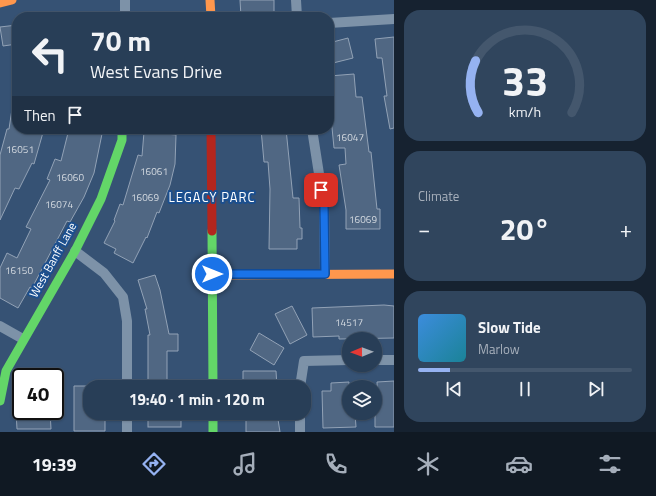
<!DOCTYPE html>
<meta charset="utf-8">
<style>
:root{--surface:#283e57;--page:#30455d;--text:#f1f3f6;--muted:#a5aeba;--line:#44576d;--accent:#95b2f1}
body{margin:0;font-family:"Titillium Web",sans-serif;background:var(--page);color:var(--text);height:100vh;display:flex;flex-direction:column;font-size:15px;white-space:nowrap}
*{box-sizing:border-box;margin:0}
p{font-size:13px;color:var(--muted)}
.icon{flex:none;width:22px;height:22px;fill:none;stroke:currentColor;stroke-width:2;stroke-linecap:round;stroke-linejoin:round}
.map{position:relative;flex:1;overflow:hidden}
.panel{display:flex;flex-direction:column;gap:10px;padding:10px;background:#162230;width:262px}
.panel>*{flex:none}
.guide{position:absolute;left:12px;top:12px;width:322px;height:122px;border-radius:16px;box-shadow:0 1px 3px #0004,0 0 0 1px var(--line);background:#283e57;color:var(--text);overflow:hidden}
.needle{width:26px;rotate:269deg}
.tools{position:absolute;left:342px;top:332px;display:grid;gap:8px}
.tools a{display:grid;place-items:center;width:40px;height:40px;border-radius:50%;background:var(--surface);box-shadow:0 1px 3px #0004,0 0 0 1px var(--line);font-size:20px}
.speed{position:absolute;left:12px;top:368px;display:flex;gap:8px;font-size:20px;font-weight:700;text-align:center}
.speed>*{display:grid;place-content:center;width:52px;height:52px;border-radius:50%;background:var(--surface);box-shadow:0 1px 3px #0004,0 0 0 1px var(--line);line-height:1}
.speed .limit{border:2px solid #111;border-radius:6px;background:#fff;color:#111}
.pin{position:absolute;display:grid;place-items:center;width:34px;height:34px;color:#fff;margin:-17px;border-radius:8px;box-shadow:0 2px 6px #0006}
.me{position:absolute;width:44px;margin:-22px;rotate:90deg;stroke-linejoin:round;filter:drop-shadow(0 0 3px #0008)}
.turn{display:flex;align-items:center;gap:14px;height:84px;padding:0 12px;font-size:18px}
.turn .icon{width:52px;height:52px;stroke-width:2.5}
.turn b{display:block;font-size:28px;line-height:34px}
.then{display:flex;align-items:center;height:38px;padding:0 12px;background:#0003;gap:8px;font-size:15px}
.big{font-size:30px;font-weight:700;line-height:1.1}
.panel .widget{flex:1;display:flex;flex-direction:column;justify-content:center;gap:6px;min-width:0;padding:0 14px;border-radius:16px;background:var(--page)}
.panel .dial{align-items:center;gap:0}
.dial svg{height:104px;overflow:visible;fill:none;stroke:var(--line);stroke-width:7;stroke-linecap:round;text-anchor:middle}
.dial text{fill:var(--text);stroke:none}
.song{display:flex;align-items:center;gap:12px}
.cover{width:48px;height:48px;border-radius:6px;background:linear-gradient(135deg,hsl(210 70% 55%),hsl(190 70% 35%))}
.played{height:4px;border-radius:2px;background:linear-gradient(90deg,var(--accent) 15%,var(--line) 15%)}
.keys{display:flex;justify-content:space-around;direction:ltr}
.heat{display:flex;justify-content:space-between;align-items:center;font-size:22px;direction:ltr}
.trip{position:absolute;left:83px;top:380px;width:228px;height:40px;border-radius:16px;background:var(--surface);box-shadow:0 1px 3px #0004,0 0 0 1px var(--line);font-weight:700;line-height:40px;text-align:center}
.tab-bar{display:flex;height:64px;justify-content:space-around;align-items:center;background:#101923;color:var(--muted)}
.tab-bar .icon{width:28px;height:28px}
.tab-bar .on{color:var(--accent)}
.tab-bar b{font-size:18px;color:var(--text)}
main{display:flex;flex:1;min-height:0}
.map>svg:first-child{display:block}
.building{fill:#506783;stroke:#92a2b6}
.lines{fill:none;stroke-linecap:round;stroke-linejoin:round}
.street{stroke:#7d92a8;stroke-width:10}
.fast{stroke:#63d668;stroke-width:9}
.slow{stroke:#ff974d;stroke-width:9}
.jam{stroke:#b3261e;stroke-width:9}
.route-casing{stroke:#114b97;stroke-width:10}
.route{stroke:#1a73e8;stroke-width:7}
.labels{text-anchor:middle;stroke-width:4;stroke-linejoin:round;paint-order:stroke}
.number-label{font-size:10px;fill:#d3d9e0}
.street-label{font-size:12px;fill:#fff;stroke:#1b4f8f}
.neighbourhood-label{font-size:13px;letter-spacing:1px;fill:#fff;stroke:#1b4f8f}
</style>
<main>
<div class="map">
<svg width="394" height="432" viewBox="0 0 394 432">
<rect width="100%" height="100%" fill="#365274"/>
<g class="building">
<path d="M240,0H274V17H241Z"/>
<path d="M17,25V44L3,46L0,27Z"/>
<path d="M394,37V128L390,129L384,96H387L382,58H377L375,39Z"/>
<path d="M348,38L353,58L329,64V43Z"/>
<path d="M354,74L356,97H362L369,152H371L377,209H380V229H346V210L339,165L346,164L345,148H334L329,97V76Z"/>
<path d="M12,109L17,110V129H44L34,164L32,163L19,189L15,188L0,220V155L7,129H9Z"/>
<path d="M69,129H103L94,173L84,197L70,222L67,221L32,288L30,287L18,308L0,298V268L7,253L17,258L31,229L26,227L50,180L47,179L55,159L61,161Z"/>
<path d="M261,129H286L293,198H299L300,228H302V239H297V249H269L270,189L268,162H264Z"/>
<path d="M144,132L176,135L175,164L170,185L159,213L157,212L147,238L146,237L133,263L114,253L116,249L104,243L115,221L114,220L120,204L123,205L138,155L142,156Z"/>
<path d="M155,275L160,290L169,334H178V351H167V387H148V335H150L145,309H147L138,280Z"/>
<path d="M384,305L394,306V338L339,339V336L313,337L312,308Z"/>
<path d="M292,306L307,335L290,344L275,314Z"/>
<path d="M259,333L284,348L274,365L250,350Z"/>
<path d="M243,371H276L277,387H243Z"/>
<path d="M394,381V427H375V407H378L377,382Z"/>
<path d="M349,382V413H355L356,427L323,428L322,391H331V383Z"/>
<path d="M74,386H90V414H105V431H74Z"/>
<path d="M50,411L51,429H17L16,412Z"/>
<rect x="148" y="413" width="33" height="14"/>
<path d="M246,413H277L280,432H246Z"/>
</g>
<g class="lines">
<g class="street">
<path d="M296,0L297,17"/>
<path d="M125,17V0"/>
<path d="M329,23L394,19"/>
<path d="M312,129L324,206L325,274"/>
<path d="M75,251L104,273L123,297L127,321V387"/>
<path d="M0,326L23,339"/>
<path d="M375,360H394"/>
<path d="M300,387L304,361L349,360"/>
<path d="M127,432V413"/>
<path d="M300,432V413"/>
</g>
<g class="fast">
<path d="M212,231L213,387"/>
<path d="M0,401L6,371L75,251L101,199L122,140V129"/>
<path d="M213,413V432"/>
</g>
<g class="slow">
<path d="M210,0L211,17"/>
<path d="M0,3L12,0"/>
<path d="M212,275L394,274"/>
</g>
<path class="jam" d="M211,129L212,231"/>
</g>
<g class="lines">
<g class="route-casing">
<path id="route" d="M212,274H325L324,206L321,190"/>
</g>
<use href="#route" class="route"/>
</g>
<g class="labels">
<g class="number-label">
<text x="350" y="141">16047</text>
<text x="20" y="153">16051</text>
<text x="154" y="175">16061</text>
<text x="70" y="181">16060</text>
<text x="145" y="201">16069</text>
<text x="59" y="208">16074</text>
<text x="363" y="223">16069</text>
<text x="19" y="274">16150</text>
<text x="349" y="326">14517</text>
</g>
<g class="street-label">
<text transform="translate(53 260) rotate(-61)" y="4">West Banff Lane</text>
</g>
<g class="neighbourhood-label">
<text x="212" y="202">LEGACY PARC</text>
</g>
</g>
</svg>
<div class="tools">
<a><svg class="needle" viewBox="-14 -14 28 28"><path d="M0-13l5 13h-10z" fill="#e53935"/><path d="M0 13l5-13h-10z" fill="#a5aeba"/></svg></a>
<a><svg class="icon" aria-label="layers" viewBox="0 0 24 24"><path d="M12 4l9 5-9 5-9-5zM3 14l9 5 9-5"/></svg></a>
</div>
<div class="speed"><div class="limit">40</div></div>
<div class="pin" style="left:321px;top:190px;background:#d93025"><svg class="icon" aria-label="arrive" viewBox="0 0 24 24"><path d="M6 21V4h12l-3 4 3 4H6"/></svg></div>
<svg class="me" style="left:212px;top:274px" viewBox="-20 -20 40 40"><circle r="17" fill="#1a73e8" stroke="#fff" stroke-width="3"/><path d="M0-11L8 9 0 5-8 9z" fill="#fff"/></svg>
<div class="trip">19:40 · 1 min · 120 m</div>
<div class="guide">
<div class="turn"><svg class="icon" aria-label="left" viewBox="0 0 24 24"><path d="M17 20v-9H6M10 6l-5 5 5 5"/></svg><div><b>70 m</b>West Evans Drive</div></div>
<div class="then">Then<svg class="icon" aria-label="arrive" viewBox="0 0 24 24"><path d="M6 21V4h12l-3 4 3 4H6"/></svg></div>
</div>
</div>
<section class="panel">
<div class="widget dial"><svg viewBox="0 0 100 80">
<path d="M14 69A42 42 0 1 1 86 69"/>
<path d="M14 69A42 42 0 0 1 12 29" stroke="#95b2f1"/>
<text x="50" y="56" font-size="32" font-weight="700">33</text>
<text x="50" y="72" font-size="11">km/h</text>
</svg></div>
<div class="widget"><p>Climate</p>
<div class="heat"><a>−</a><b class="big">20°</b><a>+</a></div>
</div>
<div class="widget">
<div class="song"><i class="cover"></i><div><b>Slow Tide</b><p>Marlow</p></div></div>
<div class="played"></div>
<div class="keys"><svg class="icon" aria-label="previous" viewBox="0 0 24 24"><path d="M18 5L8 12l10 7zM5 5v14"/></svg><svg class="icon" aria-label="pause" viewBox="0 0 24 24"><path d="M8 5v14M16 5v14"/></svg><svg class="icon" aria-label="next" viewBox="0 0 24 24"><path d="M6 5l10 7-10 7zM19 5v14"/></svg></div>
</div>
</section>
</main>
<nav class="tab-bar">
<b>19:39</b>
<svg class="icon on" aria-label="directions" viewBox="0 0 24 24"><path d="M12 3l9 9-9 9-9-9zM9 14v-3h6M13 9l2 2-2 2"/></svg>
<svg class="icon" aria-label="music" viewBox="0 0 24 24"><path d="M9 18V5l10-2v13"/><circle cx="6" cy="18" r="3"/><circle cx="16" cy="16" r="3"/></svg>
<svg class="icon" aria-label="phone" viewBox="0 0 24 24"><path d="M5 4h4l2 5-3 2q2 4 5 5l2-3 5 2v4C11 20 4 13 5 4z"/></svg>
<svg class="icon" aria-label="climate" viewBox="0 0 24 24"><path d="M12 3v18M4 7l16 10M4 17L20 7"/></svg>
<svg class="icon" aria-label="car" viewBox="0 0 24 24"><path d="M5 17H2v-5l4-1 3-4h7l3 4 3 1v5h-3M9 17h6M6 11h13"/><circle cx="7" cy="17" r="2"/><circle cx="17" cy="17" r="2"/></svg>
<svg class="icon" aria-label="filters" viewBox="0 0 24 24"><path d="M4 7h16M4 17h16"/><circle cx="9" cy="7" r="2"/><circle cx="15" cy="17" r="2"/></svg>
</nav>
